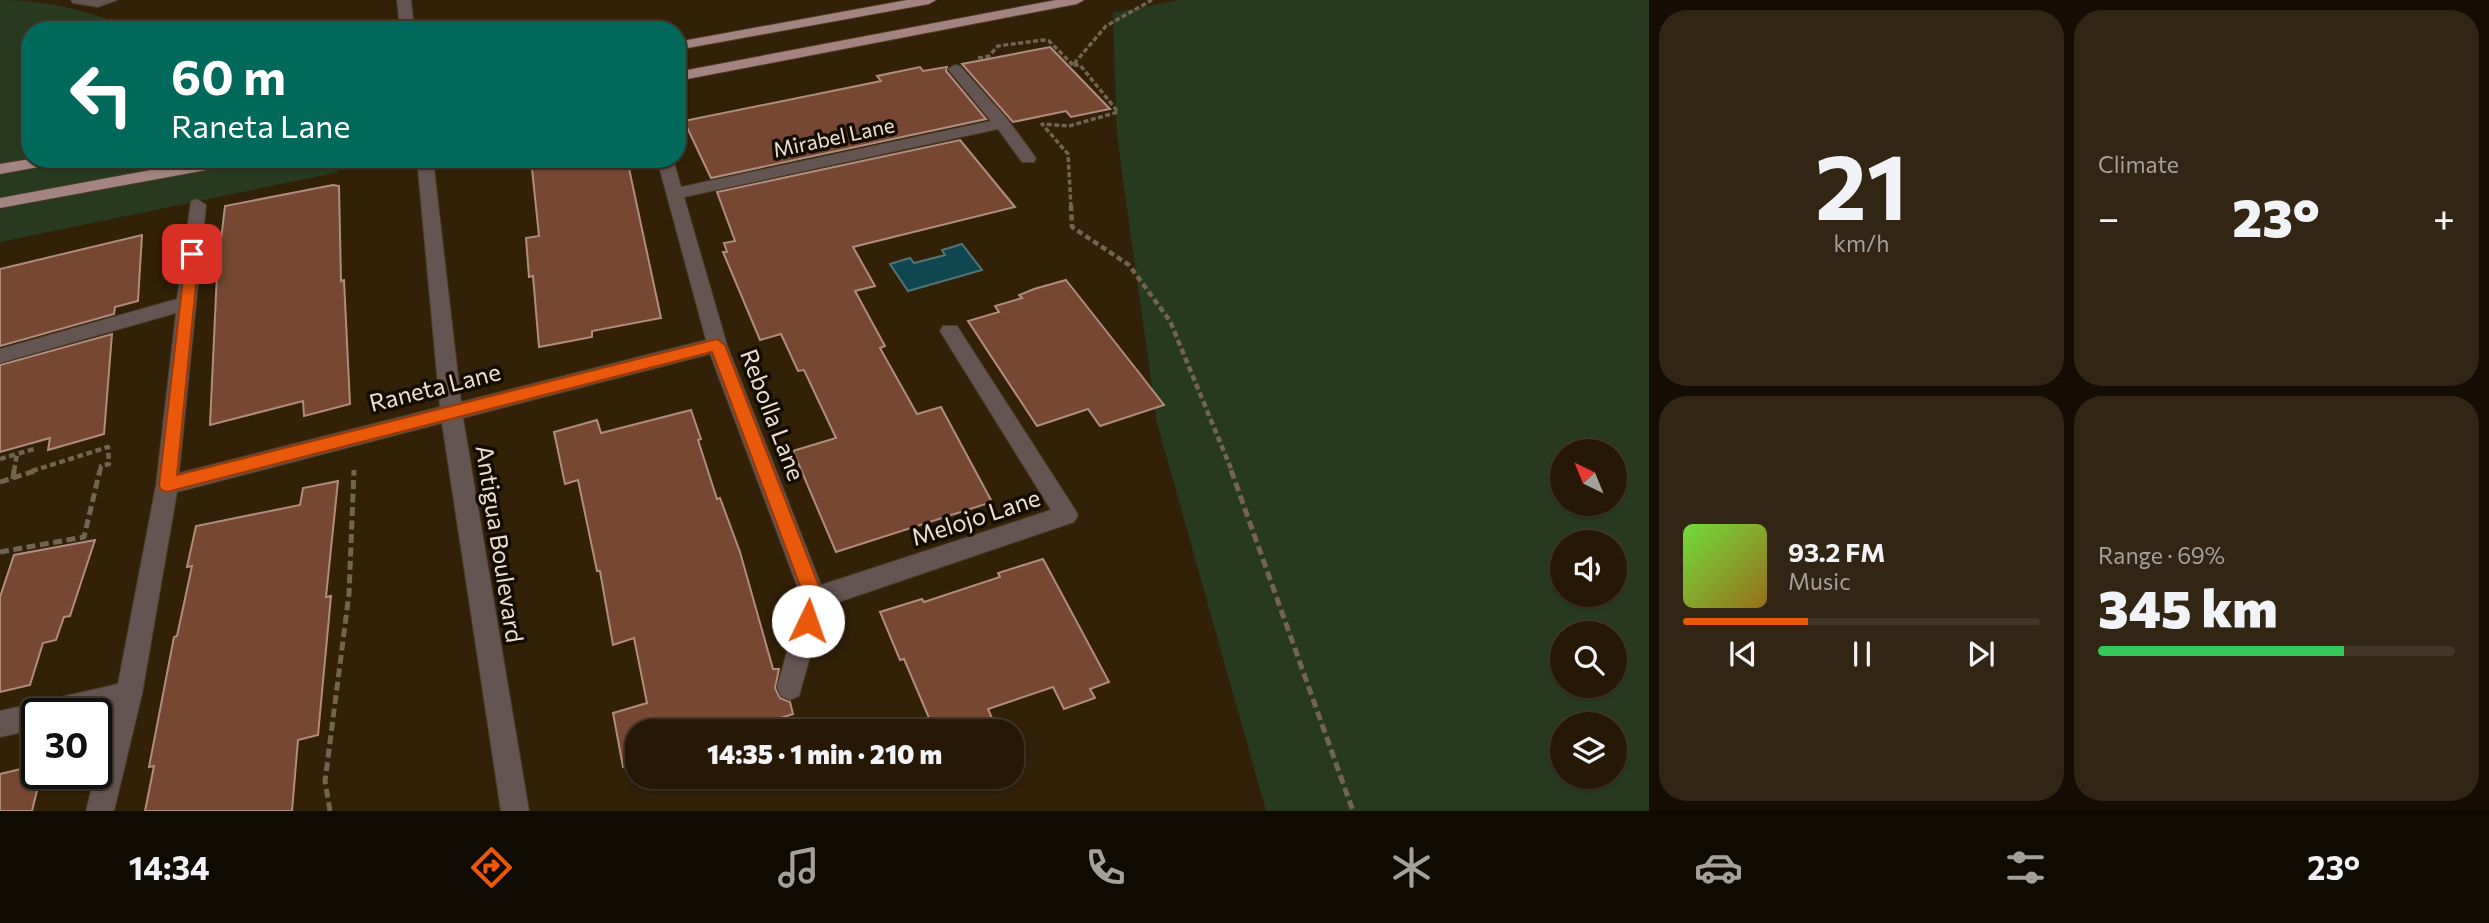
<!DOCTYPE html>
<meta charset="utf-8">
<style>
:root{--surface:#261805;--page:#322513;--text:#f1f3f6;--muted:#a4a09a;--line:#423727;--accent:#ea580c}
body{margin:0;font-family:Commissioner,sans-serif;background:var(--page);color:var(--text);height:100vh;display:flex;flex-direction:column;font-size:26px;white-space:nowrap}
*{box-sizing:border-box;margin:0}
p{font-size:23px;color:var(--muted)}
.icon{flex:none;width:38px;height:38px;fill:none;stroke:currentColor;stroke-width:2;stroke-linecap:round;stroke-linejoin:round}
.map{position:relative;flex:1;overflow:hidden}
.panel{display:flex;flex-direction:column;gap:10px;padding:10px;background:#150d03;width:840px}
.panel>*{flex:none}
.hud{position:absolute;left:21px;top:21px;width:665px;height:147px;border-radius:28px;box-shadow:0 2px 5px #0004,0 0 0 2px var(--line);background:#00695c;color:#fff;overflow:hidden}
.needle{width:46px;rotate:317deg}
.buttons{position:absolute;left:1550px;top:439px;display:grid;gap:14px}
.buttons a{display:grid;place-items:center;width:77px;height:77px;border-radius:50%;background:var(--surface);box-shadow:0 2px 5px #0004,0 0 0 2px var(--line);font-size:35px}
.speed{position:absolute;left:21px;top:698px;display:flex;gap:14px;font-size:35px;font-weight:700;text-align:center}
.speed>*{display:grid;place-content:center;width:91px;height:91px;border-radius:50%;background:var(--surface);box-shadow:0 2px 5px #0004,0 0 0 2px var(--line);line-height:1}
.speed .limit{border:4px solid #111;border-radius:10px;background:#fff;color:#111}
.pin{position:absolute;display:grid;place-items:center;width:60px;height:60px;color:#fff;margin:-30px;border-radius:14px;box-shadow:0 4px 10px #0006}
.me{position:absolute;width:77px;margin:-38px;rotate:3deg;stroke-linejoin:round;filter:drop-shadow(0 0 5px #0008)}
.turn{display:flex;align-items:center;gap:24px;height:147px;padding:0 35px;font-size:32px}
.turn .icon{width:91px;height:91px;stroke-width:2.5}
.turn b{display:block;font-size:49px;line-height:60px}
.big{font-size:52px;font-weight:800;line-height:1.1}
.panel .widget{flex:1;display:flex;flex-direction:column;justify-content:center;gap:10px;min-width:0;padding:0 24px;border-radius:28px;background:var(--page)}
.panel .dial{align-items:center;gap:0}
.dial b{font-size:91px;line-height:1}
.song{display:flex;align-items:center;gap:21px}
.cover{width:84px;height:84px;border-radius:10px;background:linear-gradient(135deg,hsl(100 70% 55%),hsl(40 70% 35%))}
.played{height:7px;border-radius:4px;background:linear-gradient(90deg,var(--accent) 35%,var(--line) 35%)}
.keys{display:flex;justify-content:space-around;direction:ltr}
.heat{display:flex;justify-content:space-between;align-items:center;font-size:38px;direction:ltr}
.charge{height:10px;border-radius:5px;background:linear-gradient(90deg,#34c759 69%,var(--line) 0)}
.panel .tiles{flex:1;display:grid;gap:10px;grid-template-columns:repeat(2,1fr)}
.trip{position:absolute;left:625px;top:719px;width:399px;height:70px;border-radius:28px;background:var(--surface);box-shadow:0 2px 5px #0004,0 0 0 2px var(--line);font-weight:800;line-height:70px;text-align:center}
.tabs{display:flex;height:112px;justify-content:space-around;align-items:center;background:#0f0a02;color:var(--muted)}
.tabs .icon{width:49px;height:49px}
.tabs .current{color:var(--accent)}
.tabs b{font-size:32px;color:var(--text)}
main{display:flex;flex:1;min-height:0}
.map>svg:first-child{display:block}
.green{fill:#273a1e;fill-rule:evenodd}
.water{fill:#0f464f;stroke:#517476;stroke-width:2}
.building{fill:#764834;stroke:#af8d7e;stroke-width:2}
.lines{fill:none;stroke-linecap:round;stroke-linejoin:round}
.minor-casing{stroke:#4c3b23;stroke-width:2}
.major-casing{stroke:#4c3b23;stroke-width:2}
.path-far2{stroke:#73644f;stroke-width:3.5;stroke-dasharray:5 2.5;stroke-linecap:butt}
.path-far1{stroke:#73644f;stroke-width:4.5;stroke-dasharray:6 3.5;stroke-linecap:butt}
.path{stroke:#73644f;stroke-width:5;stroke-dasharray:9 4.5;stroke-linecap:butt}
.minor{fill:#645452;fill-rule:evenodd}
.major{fill:#a48480;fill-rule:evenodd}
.route{fill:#ea580c;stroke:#983908;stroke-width:2}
.labels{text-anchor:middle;stroke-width:7;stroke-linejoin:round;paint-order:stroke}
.far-street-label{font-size:21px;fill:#ebdfd1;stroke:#140c03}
.street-label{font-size:24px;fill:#ebdfd1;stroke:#140c03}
</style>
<main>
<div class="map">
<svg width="1649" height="811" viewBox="0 0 1649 811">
<rect width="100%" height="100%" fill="#322007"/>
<g class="green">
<path d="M0,0C53,0 92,13 142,30H30V159H324L339,172L0,242Z"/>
<path d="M1179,0H1649V811H1266L1157,423L1117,136L1113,13ZM1563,452H1615V504H1563ZM1563,542H1615V595H1563ZM1563,634H1615V686H1563ZM1563,724H1615V777H1563Z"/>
</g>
<path class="water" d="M962,244L982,270L908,291L890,264L910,258L914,263L945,255L942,250Z"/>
<g class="building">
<path d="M1050,47L1110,109L1071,117L1066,111L1013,122L962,64Z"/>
<path d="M920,67L923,71L947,67L946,71L986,119L711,178L684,121L881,81L877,76Z"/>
<path d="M960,140L1015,207L853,247L875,286L855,291L885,346L880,348L917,414L941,407L992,502L836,552L793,451L836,438L804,370L798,371L781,334L760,340L723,252H727L724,243L735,241L717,192Z"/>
<path d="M531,159H627L661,318L592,331V337L539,347L533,276L529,277L526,238L539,236Z"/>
<path d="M333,185L339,186L341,281L344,280L350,404L304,416L303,401L210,425L217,273L225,206Z"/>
<path d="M142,235L138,301L115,307L114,314L0,346V269Z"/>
<path d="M1066,280L1140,374L1164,405L1100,426L1088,409L1037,426L968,321L999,312L995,306L1022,298L1019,295L1034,289Z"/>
<path d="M112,334L104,434L48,450L50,438L0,452V365Z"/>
<path d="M691,410L701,439L698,440L717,499L720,498L740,552L773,669H779L775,688L780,698L790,702L793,714L737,732H637V762L623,767L613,713L647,703L634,638L613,645L600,571H597L578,480L565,484L554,432L597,420L601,433Z"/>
<path d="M338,481L326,597L331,596L318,735L298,740L292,811H145L154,766L149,767L174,637L177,636L192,566L187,567L196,526L300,505L303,488Z"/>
<path d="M95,540L70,616L64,617L56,640L43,643L30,685L0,692V597L14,555Z"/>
<path d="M1043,559L1109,682L1090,689L1095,698L1064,709L1053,687L988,709L998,732H935L904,659L900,660L880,612L922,599L924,602L1000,577L998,573Z"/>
<path d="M37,765V774H41L32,811H0V774Z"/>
</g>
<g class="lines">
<g class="minor-casing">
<g id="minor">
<path d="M71,0H117L98,7L73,3Z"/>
<path d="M397,0H411L414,30H400Z"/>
<path d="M955,65L960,66L1008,120L1036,158L1034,162H1022L998,129L684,197L727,345L821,585L1051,510L940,331L943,326H957L1074,508L1078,515L1074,522L824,607L799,696L790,700L781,696L777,687L802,599L710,354L463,418L529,811H501L442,423L177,492L142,694L114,811H86L111,711L96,715L37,714V729L0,737V711L118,684L156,485L176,313L0,363V349L177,299L191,201L197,199L206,205L179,473L440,407L417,159H433L461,402L706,340L657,159H673L681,187L991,121L948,69Z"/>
</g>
</g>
<g class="major-casing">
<g id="major">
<path d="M907,0H936L929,4L677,50V42Z"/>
<path d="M1056,0H1084L1077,4L677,81V72Z"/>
<path d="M30,159H63L55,164L0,174V164Z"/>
<path d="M210,159H247L239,164L0,208V198Z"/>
</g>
</g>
<g class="path-far2">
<path d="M978,58L989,56L998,46L1043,40L1049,41L1073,65"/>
<path d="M1071,207L1068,154L1042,124L1069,126L1118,112L1080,65H1073L1106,26L1152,0"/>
</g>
<g class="path-far1">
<path d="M1071,205L1072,227L1129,265L1170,321L1232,471"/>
<path d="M0,459L17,454"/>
<path d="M14,471L17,454L34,449"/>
<path d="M32,471L108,447L109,464L101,466L100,471"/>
</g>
<g class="path">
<path d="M1231,470L1353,811"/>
<path d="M13,479L14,470"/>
<path d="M0,482L38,470"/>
<path d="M0,552L84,537L100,470"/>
<path d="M330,811L325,781L349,594L354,470"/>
</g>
<use href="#minor" class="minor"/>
<use href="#major" class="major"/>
</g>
<path class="route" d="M192,250L199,254L177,475L717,339L725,345L824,599L815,627L808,630L802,627L799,621L805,599L712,352L167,492L161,490L159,485L186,254Z"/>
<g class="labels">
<g class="far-street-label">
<text transform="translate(834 138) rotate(-12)" y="7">Mirabel Lane</text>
</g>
<g class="street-label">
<text transform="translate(435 388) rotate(-14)" y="8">Raneta Lane</text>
<text transform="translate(772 415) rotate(69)" y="8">Rebolla Lane</text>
<text transform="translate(976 518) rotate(-18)" y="8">Melojo Lane</text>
<text transform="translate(499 544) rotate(81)" y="8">Antigua Boulevard</text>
</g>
</g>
</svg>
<div class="buttons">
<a><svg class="needle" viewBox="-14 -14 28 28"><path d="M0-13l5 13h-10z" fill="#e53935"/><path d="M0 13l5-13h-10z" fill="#a4a09a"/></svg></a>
<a><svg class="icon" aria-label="sound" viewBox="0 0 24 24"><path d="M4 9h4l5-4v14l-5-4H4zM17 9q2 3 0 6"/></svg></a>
<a><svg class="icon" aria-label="search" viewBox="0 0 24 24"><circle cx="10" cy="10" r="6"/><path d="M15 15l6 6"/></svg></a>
<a><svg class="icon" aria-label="layers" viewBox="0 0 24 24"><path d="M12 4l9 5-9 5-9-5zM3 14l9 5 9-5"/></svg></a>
</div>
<div class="speed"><div class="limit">30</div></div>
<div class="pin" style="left:192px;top:254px;background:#d93025"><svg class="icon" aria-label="arrive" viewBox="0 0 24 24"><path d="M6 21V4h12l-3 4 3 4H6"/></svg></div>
<svg class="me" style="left:808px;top:621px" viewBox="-20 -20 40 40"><circle r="19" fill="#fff"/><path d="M0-13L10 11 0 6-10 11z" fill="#ea580c"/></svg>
<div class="trip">14:35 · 1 min · 210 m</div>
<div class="hud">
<div class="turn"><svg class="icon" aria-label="left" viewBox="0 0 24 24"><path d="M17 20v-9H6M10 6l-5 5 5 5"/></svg><div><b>60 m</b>Raneta Lane</div></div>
</div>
</div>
<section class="panel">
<div class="tiles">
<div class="widget dial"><b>21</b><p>km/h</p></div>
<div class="widget"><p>Climate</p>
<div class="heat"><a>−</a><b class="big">23°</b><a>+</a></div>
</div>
<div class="widget">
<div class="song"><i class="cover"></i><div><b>93.2 FM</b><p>Music</p></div></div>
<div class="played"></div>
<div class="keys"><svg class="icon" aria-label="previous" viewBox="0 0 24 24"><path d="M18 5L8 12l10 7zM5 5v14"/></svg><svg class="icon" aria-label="pause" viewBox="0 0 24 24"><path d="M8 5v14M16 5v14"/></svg><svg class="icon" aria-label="next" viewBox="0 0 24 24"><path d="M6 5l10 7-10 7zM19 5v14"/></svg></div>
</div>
<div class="widget"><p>Range · 69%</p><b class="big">345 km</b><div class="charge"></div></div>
</div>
</section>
</main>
<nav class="tabs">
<b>14:34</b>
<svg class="icon current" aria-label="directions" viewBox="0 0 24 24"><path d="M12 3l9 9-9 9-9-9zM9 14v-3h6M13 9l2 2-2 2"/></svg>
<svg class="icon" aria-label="music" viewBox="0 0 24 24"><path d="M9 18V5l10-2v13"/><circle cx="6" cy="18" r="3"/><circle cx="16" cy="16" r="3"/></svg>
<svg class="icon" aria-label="phone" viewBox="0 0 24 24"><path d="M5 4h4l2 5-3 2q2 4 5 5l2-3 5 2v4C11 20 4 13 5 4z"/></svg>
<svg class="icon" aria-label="climate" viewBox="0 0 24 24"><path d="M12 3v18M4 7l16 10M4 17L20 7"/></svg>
<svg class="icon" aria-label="car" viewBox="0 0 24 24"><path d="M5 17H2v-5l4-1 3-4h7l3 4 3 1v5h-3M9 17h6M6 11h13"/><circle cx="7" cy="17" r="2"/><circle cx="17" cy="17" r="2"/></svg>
<svg class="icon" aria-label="filters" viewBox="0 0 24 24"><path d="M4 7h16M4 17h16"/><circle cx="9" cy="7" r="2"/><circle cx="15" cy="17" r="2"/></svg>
<b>23°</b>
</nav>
